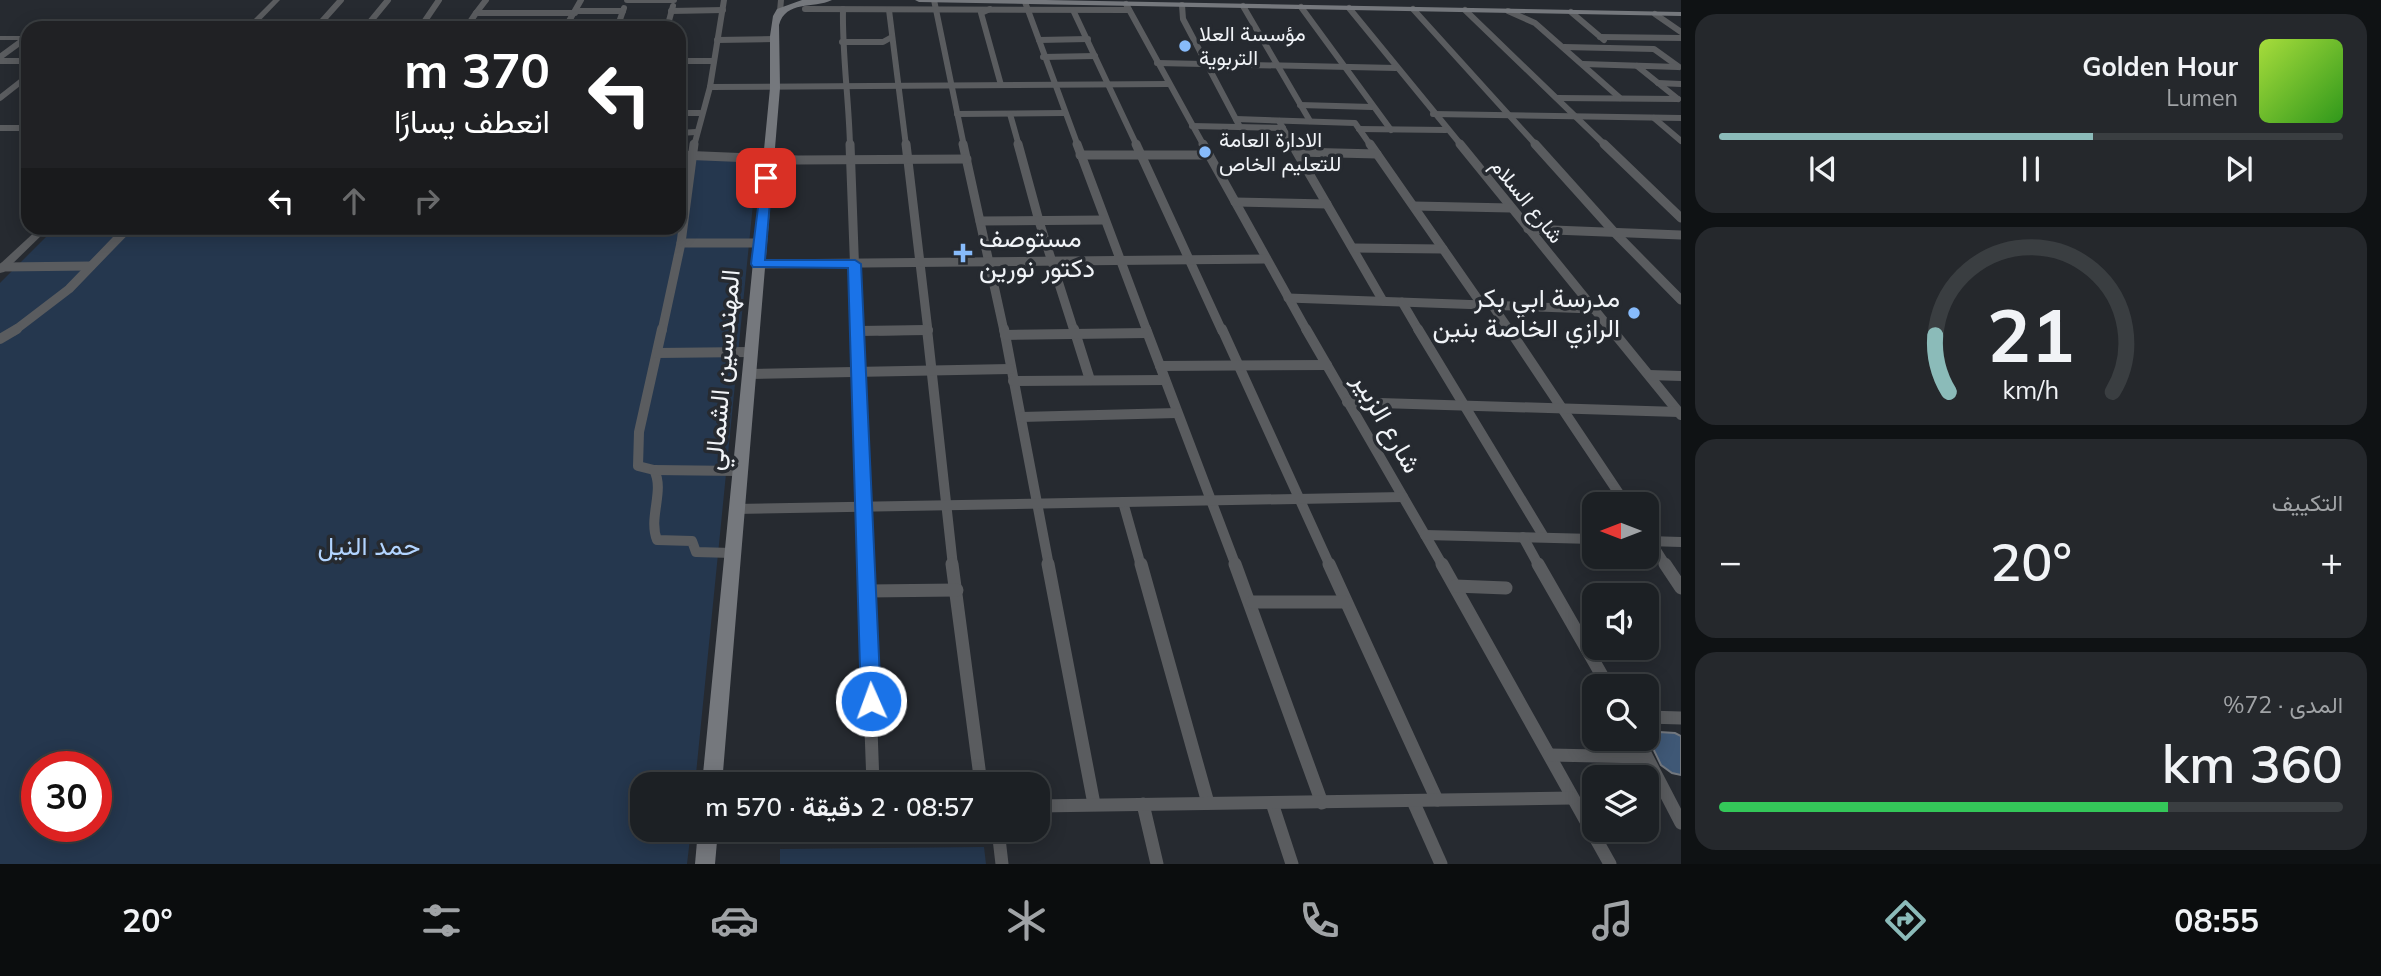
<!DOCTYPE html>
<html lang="ar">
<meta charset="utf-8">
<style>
:root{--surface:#1c2024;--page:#25282c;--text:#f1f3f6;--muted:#a0a3a6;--line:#3a3e41;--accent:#8bbbb9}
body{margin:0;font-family:Mulish,Vazirmatn,sans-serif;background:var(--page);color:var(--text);direction:rtl;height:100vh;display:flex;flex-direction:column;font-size:26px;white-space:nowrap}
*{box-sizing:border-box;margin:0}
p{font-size:23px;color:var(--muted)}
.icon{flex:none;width:38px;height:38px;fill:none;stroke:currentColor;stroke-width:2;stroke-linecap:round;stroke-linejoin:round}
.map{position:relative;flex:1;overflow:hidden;direction:ltr}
.details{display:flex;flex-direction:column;gap:14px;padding:14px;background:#0f1214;width:700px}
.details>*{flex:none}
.top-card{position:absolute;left:21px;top:21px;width:665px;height:214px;border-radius:21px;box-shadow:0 4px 18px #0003,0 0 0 2px var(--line);direction:rtl;background:#202124;color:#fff;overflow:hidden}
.needle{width:46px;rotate:270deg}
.controls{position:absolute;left:1582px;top:492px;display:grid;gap:14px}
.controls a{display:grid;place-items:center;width:77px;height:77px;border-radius:14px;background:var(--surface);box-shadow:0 4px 18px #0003,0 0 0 2px var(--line);font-size:35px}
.speed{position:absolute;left:21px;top:751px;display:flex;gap:14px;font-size:35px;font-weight:700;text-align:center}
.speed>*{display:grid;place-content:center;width:91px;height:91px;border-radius:50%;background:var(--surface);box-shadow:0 4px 18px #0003,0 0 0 2px var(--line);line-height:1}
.speed .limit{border:10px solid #d22;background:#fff;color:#111}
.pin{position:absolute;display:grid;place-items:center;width:60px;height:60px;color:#fff;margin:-30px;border-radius:14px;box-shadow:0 4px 10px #0006}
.me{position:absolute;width:77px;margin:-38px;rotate:358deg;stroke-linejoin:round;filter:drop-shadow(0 0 5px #0008)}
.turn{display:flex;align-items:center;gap:24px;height:147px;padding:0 21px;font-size:32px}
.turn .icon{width:91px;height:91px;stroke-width:2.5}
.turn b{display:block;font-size:49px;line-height:60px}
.lanes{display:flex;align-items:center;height:66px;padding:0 21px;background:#0003;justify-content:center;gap:35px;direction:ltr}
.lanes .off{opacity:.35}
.big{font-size:52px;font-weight:600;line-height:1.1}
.details .widget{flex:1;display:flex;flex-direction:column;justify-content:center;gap:10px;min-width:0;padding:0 24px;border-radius:21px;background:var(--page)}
.details .dial{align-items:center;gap:0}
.dial svg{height:182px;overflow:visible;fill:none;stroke:var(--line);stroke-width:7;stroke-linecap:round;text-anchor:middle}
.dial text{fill:var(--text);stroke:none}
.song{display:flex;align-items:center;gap:21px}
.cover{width:84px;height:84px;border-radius:10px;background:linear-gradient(135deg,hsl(80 70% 55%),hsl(110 70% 35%))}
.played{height:7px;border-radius:4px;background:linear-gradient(90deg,var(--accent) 60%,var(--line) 60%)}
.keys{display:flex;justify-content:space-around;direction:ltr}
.heat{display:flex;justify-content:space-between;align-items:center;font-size:38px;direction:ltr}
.charge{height:10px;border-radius:5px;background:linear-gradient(90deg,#34c759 72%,var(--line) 0)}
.trip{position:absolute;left:630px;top:772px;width:420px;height:70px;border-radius:21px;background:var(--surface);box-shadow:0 4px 18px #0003,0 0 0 2px var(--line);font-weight:600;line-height:70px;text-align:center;direction:rtl}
.menu{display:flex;height:112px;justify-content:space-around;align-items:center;background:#0b0d0e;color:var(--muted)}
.menu .icon{width:49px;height:49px}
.menu .current{color:var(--accent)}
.menu b{font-size:32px;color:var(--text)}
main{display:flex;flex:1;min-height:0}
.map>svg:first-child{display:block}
.green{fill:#25374e;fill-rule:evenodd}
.building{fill:#3f5876;stroke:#73787f;stroke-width:2}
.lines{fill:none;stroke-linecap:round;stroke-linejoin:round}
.minor-far3{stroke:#5a5c5f;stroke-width:6}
.minor-far2{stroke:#5a5c5f;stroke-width:9}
.minor-far1{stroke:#5a5c5f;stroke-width:10}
.minor{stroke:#5a5c5f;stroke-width:13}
.tertiary{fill:#5a5c5f;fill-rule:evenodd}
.secondary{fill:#75787d;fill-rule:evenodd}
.route{fill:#1a73e8;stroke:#114b97;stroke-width:2}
.poi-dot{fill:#87bbfb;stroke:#262a30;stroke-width:2.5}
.labels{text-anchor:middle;stroke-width:7;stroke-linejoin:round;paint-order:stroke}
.far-poi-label{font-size:21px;fill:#f0f3f7;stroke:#262a30;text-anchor:start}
.far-street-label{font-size:21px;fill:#f0f3f7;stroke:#262a30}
.poi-label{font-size:26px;fill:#f0f3f7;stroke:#262a30;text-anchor:start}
.street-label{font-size:26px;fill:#f0f3f7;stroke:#262a30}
.park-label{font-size:26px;fill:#b2d4ff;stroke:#262a30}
</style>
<main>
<section class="details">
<div class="widget">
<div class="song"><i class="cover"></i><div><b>Golden Hour</b><p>Lumen</p></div></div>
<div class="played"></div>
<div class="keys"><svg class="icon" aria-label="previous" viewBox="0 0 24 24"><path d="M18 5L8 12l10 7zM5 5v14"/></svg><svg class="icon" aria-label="pause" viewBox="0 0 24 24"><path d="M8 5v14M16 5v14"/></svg><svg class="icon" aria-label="next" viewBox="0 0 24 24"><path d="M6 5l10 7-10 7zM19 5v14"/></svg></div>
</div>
<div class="widget dial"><svg viewBox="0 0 100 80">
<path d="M14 69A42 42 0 1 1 86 69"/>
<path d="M14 69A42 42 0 0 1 8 44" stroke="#8bbbb9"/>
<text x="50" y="56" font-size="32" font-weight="700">21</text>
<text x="50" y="72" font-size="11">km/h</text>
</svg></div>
<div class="widget"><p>التكييف</p>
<div class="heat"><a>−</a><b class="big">20°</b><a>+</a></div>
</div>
<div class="widget"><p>المدى · 72%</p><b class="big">360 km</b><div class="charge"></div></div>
</section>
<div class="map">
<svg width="1681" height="864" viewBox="0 0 1681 864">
<rect width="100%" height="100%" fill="#262a30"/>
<g class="green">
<path d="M679,154H758L695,784H642V830H691L687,864H0V283L55,228H679ZM37,766H96V826H37Z"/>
<path d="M984,847L986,864H780V849Z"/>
</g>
<path class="building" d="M1659,732L1675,733L1681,736V775L1672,773L1661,765L1649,740Z"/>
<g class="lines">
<g class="minor-far3">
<path d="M486,0L476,13H575"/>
<path d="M627,0H674"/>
<path d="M934,0L964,146"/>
<path d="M1025,2L1078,146"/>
<path d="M1126,4L1204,146"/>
<path d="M1182,5L1183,19L1240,127"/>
<path d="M1243,6L1310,121"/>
<path d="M1301,7L1391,130"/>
<path d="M1349,8L1462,146"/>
<path d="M805,9L1129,10"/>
<path d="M843,9C842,55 849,100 850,146"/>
<path d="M990,9L981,13L1001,85"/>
<path d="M1413,9L1537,146"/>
<path d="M889,10L906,146"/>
<path d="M1073,10L1137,146"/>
<path d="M1465,10L1606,146"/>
<path d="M576,11H623"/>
<path d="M671,11L723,10"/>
<path d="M780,11L781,0"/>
<path d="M1508,11L1535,23L1620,98"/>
<path d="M1571,12L1604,40"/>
<path d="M1655,14L1681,32"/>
<path d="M316,28L341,0"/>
<path d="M365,28L388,0"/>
<path d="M420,28L439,0"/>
<path d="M466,28L476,13"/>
<path d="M565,28L581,0"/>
<path d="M617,28L624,8"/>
<path d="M667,28L673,6"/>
<path d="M1600,37L1681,38"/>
<path d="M717,40L775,39"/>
<path d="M1039,40L1088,39"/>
<path d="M842,42H883L892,37"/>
<path d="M1564,47L1654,49L1679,67"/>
<path d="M0,57L26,38"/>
<path d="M1043,57L1095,56"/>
<path d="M0,61H28"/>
<path d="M679,61H714"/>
<path d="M1157,63L1396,68"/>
<path d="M1583,64L1678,67"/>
<path d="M1637,66L1678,99"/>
<path d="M1658,83L1681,84"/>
<path d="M710,87L1168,84"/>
<path d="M0,98L28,76"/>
<path d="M1557,98L1678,99"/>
<path d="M1300,105L1372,107"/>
<path d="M679,113H700"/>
<path d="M957,114L1064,113"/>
<path d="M1010,114L1019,146"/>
<path d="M1433,114L1681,118"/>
<path d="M1654,118L1681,141"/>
<path d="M1236,119L1355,123L1371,146"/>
<path d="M1279,121L1293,146"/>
<path d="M1192,126L1283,128"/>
<path d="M0,128H28"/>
<path d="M1359,129L1446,130"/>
<path d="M679,133L696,132"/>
<path d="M694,146L710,87L724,0"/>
</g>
<g class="minor-far2">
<path d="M850,144L857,331"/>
<path d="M906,144L928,331"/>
<path d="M963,144L1004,331"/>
<path d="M1018,144L1039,221L1074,331"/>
<path d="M1077,144L1147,331"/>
<path d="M1136,144L1222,331"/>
<path d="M1203,144L1307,331"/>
<path d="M1292,144L1383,301"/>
<path d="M1370,144L1482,305"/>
<path d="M1460,144L1612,331"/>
<path d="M1535,144L1615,233L1681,300"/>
<path d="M1604,144L1681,218"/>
<path d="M1298,152L1377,154"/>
<path d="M679,155L798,160L967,159"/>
<path d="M1080,155H1208"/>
<path d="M1235,202L1327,204"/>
<path d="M1414,206L1511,208"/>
<path d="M980,221L1104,220"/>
<path d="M1528,229L1681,235"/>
<path d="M681,243H759"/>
<path d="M1353,248L1443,249"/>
<path d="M758,264L1266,259"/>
<path d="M3,267L91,266"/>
<path d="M1288,298L1593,309"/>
<path d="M1402,302L1419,331"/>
<path d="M1492,305L1510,331"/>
<path d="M14,331L69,289L128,228"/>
<path d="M662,331L681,243L694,144"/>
<path d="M880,331L928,330"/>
</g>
<g class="minor-far1">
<path d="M662,329L639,432L638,466L654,470C665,491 648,517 657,540L692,541L696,552L732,553"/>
<path d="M857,329L865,566"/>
<path d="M927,329L953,566"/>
<path d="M1004,329L1049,566"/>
<path d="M1074,329L1090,380"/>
<path d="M1146,329L1236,566"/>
<path d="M1222,329L1330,566"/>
<path d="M1306,329L1443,566"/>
<path d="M1418,329L1544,537"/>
<path d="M1509,329L1626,504"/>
<path d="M1611,329L1681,415"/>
<path d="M858,331L928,330"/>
<path d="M1005,335L1147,333"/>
<path d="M0,339L17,329"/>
<path d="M657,353L749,352"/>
<path d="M1160,366L1327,365"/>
<path d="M748,374L1010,369"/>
<path d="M1649,375L1681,376"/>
<path d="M1013,381L1165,380"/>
<path d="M1347,402L1679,412"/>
<path d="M1021,417L1177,413"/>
<path d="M654,470L739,471"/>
<path d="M1123,502L1141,566"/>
<path d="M735,509L1403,497"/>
<path d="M1425,535L1594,539"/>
<path d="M1647,536L1666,566"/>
<path d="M1523,537L1539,566"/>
<path d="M1647,541L1681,542"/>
</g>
<g class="minor">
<path d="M865,564L873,784"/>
<path d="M952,564L981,784"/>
<path d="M1048,564L1094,804"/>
<path d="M1141,564L1208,803"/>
<path d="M1235,564L1322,803"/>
<path d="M1329,564L1437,800"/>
<path d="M1442,564L1610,864"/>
<path d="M1538,564L1608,686"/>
<path d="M1665,564L1681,588"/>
<path d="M1455,586L1506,588"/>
<path d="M868,591L957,590"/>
<path d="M1252,602H1345"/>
<path d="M1647,717L1681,718"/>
<path d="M1637,738L1681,823"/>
<path d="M1550,755L1646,757"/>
<path d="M1413,801L1441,864"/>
<path d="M1272,803L1292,864"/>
<path d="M1143,804L1157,864"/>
<path d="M1038,806L1572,798"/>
<path d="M998,830L1002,864"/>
</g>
<g class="tertiary">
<path d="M273,0H280L253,28H245Z"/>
<rect x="0" y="36" width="28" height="4"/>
<path d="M39,228H49L4,272L0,273V264Z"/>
</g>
<g class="secondary">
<path d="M802,0H832C813,9 786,0 779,25L780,88L722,784H702L770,88V36L773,16L777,9Z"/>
<path d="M915,0H1046L1681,12V16L919,2Z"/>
<path d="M698,830H718L715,864H695Z"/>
</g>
</g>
<path class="route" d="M762,175L772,178L765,260H855L861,264L881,701L878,708L871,711L864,708L861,701L848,268L753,267L751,264Z"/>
<g class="poi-dot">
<circle cx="1185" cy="46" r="7"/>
<circle cx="1205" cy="152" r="7"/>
<path d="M959.5 242.5h7v7h7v7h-7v7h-7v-7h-7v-7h7z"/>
<circle cx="1634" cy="313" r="7"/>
</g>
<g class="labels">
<g class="far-poi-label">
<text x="1199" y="41">مؤسسة العلا<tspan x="1199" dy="24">التربوية</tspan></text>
<text x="1219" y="147">الادارة العامة<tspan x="1219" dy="24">للتعليم الخاص</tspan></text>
</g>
<g class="far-street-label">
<text transform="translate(1527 201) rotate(51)" y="7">شارع السلام</text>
</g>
<g class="poi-label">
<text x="979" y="247">مستوصف<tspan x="979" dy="30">دكتور نورين</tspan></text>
<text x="1620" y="307" text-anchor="end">مدرسة ابي بكر<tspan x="1620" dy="30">الرازي الخاصة بنين</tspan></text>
</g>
<g class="street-label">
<text transform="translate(722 370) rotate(-85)" y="9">المهندسين الشمالي</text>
<text transform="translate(1387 423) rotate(60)" y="9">شارع الزبير</text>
</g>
<g class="park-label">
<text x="369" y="555">حمد النيل</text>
</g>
</g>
</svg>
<div class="controls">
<a><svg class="needle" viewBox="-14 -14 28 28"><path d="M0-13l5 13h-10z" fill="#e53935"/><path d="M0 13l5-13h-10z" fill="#a0a3a6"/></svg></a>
<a><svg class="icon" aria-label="sound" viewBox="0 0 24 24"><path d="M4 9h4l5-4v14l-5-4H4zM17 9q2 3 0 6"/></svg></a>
<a><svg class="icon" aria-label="search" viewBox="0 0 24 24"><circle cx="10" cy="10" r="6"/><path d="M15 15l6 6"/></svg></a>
<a><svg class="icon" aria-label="layers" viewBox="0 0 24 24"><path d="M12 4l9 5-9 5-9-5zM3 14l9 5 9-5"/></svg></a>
</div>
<div class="speed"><div class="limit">30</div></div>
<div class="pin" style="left:766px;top:178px;background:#d93025"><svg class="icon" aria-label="arrive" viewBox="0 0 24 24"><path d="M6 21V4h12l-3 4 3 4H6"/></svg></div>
<svg class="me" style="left:871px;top:701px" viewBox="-20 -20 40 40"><circle r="17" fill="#1a73e8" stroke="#fff" stroke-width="3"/><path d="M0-11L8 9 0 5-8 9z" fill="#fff"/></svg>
<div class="trip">08:57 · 2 دقيقة · 570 m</div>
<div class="top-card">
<div class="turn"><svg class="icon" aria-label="left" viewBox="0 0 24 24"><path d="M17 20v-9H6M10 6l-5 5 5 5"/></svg><div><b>370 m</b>انعطف يسارًا</div></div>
<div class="lanes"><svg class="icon" aria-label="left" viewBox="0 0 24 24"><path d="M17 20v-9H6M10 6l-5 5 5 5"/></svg><svg class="icon off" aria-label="ahead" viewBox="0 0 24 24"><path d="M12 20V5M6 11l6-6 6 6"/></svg><svg class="icon off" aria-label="right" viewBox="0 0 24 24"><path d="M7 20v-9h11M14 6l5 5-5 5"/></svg></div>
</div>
</div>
</main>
<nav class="menu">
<b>08:55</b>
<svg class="icon current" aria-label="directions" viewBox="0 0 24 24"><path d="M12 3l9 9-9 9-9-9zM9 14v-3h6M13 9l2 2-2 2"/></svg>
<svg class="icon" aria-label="music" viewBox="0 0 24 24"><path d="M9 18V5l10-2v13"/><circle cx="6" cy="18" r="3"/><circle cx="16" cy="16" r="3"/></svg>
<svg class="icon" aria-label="phone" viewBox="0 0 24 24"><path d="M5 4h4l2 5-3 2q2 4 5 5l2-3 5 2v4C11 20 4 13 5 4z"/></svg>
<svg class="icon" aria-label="climate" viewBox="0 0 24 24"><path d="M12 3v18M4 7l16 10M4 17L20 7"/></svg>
<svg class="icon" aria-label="car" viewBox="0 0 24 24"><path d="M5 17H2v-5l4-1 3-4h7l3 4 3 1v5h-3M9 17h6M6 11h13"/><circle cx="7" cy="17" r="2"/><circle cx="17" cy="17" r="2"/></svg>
<svg class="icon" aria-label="filters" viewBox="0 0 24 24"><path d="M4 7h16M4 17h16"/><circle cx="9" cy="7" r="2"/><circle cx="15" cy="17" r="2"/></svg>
<b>20°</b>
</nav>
